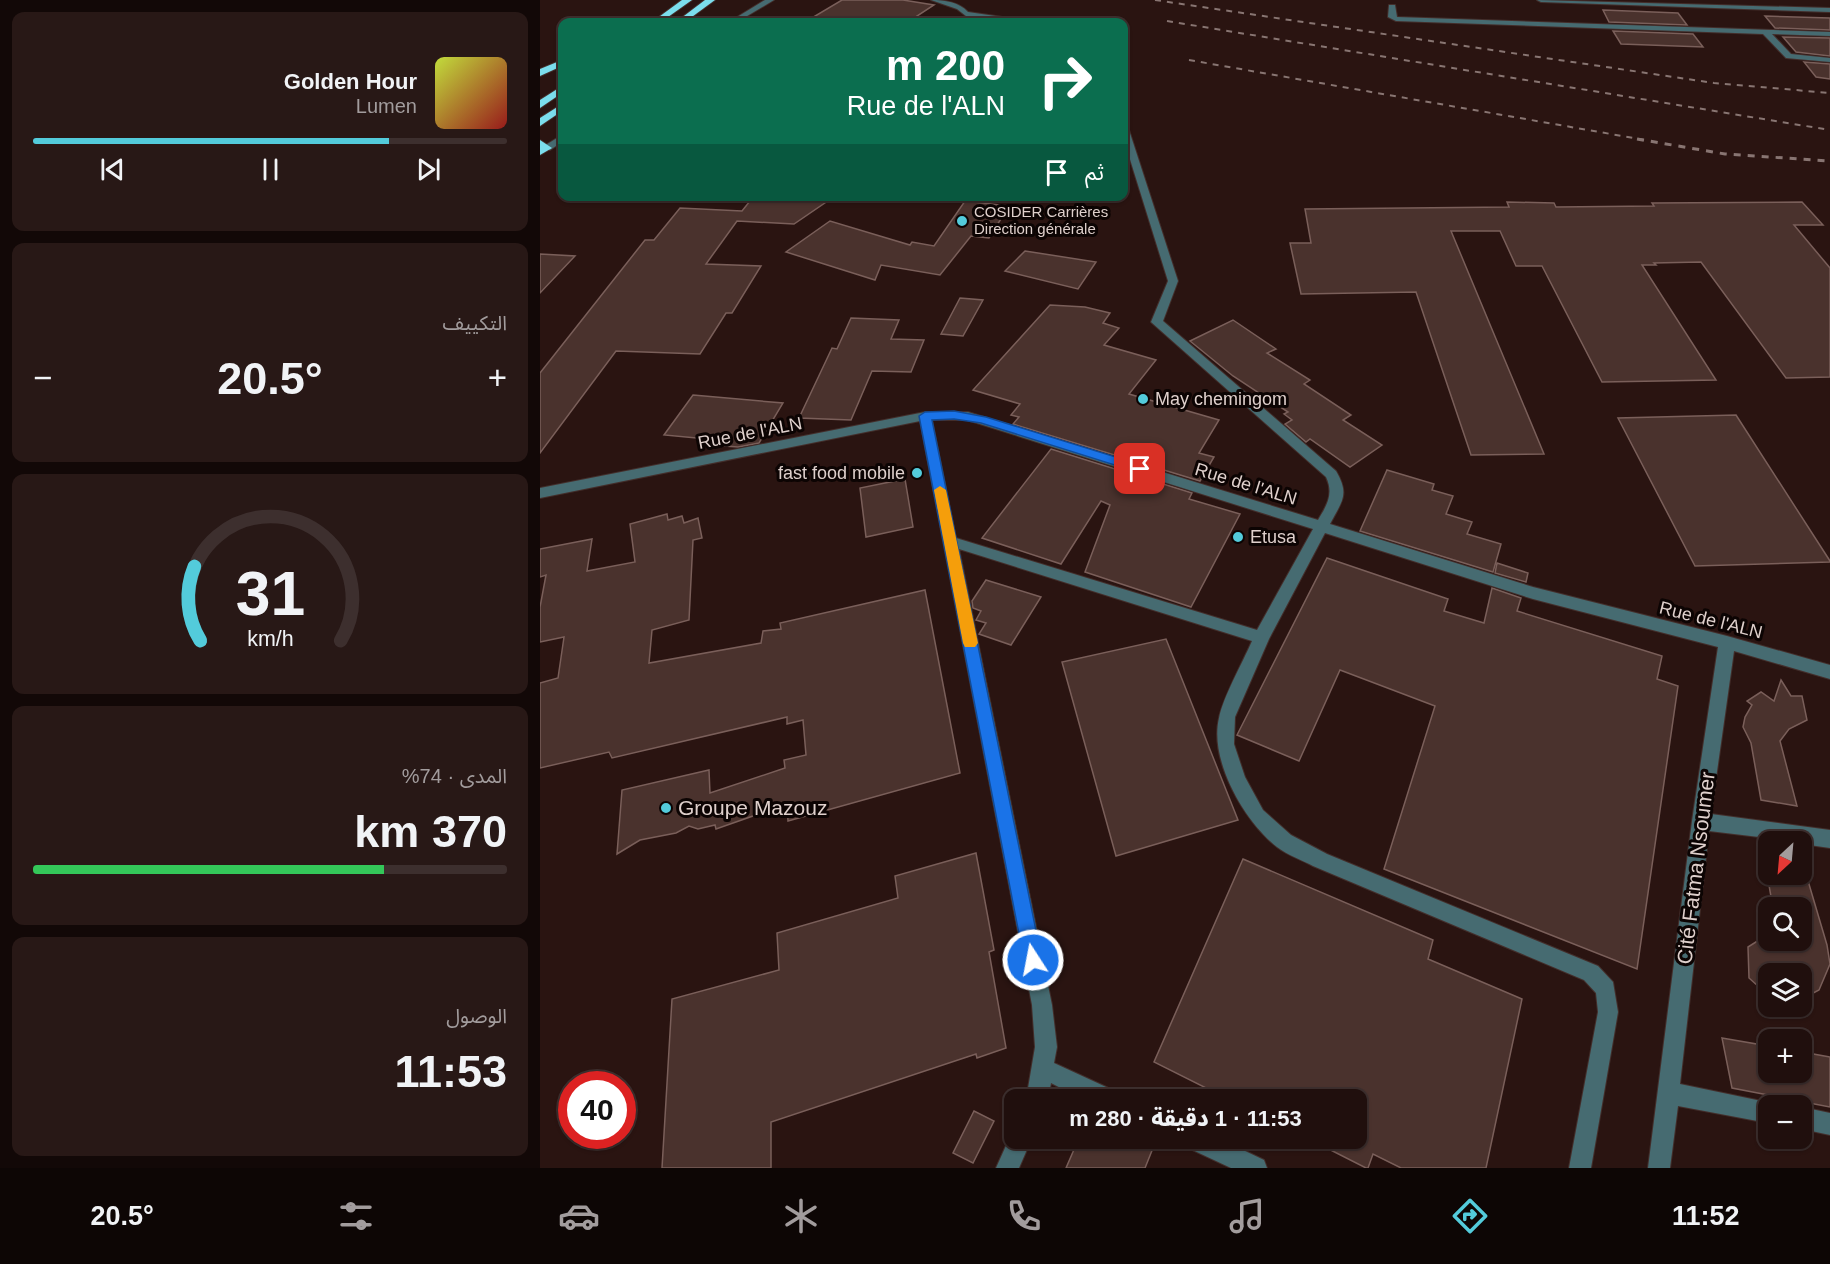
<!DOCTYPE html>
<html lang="ar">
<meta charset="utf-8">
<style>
:root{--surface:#200f0d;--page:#281816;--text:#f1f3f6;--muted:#a29c9d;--line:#3d2f2e;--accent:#53cbdb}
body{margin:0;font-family:Arial,"Noto Sans Arabic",sans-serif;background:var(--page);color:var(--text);direction:rtl;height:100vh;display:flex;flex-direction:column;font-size:22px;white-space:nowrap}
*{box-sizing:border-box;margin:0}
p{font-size:20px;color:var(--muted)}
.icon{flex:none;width:33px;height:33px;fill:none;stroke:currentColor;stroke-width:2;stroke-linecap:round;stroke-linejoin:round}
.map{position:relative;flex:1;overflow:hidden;direction:ltr}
.drawer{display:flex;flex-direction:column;gap:12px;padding:12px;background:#120807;width:540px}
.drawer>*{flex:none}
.hud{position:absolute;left:18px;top:18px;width:570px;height:183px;border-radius:12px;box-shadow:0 2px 4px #0004,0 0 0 2px var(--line);direction:rtl;background:#0b6e4f;color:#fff;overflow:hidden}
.needle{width:39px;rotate:206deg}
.controls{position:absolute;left:1218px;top:831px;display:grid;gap:12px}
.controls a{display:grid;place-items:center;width:54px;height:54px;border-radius:12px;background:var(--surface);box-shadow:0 2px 4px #0004,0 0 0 2px var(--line);font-size:30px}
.speed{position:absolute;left:18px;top:1071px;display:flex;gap:12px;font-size:30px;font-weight:700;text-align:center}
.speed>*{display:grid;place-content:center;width:78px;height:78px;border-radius:50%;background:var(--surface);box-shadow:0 2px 4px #0004,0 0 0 2px var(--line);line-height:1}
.speed .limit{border:9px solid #d22;background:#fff;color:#111}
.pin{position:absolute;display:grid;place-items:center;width:51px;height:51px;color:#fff;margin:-26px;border-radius:12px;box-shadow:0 3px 9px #0006}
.me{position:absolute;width:66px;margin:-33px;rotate:349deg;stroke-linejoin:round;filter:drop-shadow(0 0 4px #0008)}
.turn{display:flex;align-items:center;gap:21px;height:126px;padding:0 24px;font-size:27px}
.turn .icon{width:78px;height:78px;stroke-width:2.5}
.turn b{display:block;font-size:42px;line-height:51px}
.then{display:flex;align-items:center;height:57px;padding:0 24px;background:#0003;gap:12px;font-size:22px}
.big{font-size:45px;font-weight:800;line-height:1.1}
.drawer .card{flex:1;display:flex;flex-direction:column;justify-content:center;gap:9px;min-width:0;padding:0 21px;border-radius:12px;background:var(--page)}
.drawer .dial{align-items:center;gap:0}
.dial svg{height:156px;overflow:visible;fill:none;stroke:var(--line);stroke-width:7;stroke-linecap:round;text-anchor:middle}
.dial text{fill:var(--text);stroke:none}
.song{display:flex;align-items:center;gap:18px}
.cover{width:72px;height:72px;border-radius:9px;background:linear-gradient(135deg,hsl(70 70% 55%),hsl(0 70% 35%))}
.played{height:6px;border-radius:3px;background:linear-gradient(90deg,var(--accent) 75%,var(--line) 75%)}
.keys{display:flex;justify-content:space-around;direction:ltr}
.heat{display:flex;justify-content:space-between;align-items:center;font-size:33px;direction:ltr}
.charge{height:9px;border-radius:4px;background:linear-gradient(90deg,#34c759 74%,var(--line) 0)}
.trip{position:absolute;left:464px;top:1089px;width:363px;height:60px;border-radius:12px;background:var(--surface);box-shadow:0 2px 4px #0004,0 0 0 2px var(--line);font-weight:800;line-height:60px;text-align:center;direction:rtl}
.tab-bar{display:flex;height:96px;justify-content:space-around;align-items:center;background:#0d0605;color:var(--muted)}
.tab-bar .icon{width:42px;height:42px}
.tab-bar .active{color:var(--accent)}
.tab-bar b{font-size:27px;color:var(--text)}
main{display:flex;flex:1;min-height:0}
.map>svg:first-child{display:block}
.building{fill:#4a322d;stroke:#7a5f5a;stroke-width:1.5}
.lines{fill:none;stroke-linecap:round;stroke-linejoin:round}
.minor-casing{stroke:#432e2b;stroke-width:2}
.highway-casing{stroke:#432e2b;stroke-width:2}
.minor{fill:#466b71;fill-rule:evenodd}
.highway{fill:#7bdeed;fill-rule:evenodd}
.rail-far1{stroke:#887572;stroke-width:2;stroke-dasharray:6 6;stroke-linecap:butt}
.rail{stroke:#887572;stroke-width:3;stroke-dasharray:7 7;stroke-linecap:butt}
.route{fill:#1a73e8;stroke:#114b97;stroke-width:1.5}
.slow{fill:#f59e0b}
.poi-dot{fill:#53cbdb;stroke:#0c0403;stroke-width:2}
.labels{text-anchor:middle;stroke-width:6;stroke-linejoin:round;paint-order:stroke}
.far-poi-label{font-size:15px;fill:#dfd0cc;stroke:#0c0403;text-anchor:start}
.poi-label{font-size:18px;fill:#dfd0cc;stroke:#0c0403;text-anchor:start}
.street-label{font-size:18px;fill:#dfd0cc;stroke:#0c0403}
.near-poi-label{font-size:21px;fill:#dfd0cc;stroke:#0c0403;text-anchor:start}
.near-street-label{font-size:21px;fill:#dfd0cc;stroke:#0c0403}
</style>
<main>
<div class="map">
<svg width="1290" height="1168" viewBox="0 0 1290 1168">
<rect width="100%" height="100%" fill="#2a1411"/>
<g class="building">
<path d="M302,0H363L394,5L368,22H265Z"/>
<path d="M1063,10L1138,13L1147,25L1069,22Z"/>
<path d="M1225,16L1290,18V30L1235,28Z"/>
<path d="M1073,31L1153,34L1163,47L1081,44Z"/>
<path d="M1243,37L1290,38V56L1256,52Z"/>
<path d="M1264,62L1290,64V79L1276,77Z"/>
<path d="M236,196H295L254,224L197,221L166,264L221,266L192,313H186L160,354L76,351L0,453V373L105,240H114L140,208L202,211L210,201H228Z"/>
<path d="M425,201L469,206L449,238L431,236L400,275L341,265L335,280L246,252L290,221L370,245L372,242L394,246Z"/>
<path d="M967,202L1014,203L1016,207L1114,206L1112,203L1262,202L1283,225H1254L1290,268V377L1246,378L1161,262L1114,263L1116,265H1102L1176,380L1062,382L1002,266H976L960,231H911L1004,454L931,455L876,292L761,294L750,243H771L765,209L969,207Z"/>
<path d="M485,251L556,262L538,289L465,271Z"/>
<path d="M0,254L35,256L0,293Z"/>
<path d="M420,298L443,300L423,336L401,334Z"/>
<path d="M510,305L545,307L570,313L563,323L579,328L564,345L616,360L589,394L679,420L659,453L674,457L660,481L473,424L479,417L471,415L480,404L433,390Z"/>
<path d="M311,318L359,320L351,339L384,340L371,372L332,371L311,420L259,418L292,348L297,349Z"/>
<path d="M693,320L736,349L727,353L770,380L764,384L811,415L803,420L842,445L810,467L770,439L766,442L745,424L752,420L744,414L748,412L693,376L650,341Z"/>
<path d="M153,395L243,403L219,443L198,447L185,446L188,441L124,435Z"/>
<path d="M1196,415L1290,561V562L1155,566L1078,418Z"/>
<path d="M511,449L652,493L649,499L700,514L651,607L545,572L570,505L561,501L521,564L442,538Z"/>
<path d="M847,470L894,484L892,490L913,496L906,514L932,522L927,534L961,544L953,572L820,531Z"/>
<path d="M365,479L373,527L326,537L320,488Z"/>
<path d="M127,514L128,520L142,516L144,523L158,518L162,538L153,540L149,620L112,630L109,663L221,643L223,631L241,629L240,623L385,590L420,773L248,821L247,804L176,829L175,825L158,829L149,826L136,833L100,840L77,854L82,790L169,770L170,793L245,768L244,760L266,755L263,720L247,724V717L72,758L69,752L0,768V683L18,678L24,637L0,642V607L6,575L0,577V549L52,539L47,571L95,562L90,524Z"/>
<path d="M787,558L908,599L904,611L944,623L952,588L981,598L977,611L1122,656L1117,679L1138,686L1097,969L844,869L895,706L800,670L759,761L697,735Z"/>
<path d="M957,563L988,573L986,582L955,573Z"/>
<path d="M446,580L501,597L471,645L439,634L446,623L436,620L441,611L433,608L432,601Z"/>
<path d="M626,639L698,820L576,856L522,662Z"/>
<path d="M1241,680L1251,696H1262L1267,720L1249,729L1240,741L1257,806L1221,800L1211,743L1203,727L1205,717L1212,705L1207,701L1221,692L1234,701Z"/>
<path d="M436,853L454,950L449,952L466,1048L437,1058L436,1054L231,1122V1168H122L132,999L239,970L237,933L358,898L355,876Z"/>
<path d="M703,859L893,940L888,959L982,999L946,1168H861L833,1154L828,1168H826L767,1138H816V1100H690L614,1062Z"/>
<path d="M1227,874H1266L1287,945L1290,964L1279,990L1262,999V974H1228V995L1209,978L1208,947L1219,940H1262V908H1233Z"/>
<path d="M1182,1038L1228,1046V1072H1262V1052L1290,1057V1107L1192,1088Z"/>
<path d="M434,1111L454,1121L433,1163L413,1153Z"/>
<path d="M539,1138H617L605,1168H526Z"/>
</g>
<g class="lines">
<g class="minor-casing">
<g id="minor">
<path d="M225,0H234L197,22H189Z"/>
<path d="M391,0C405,0 419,2 428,12L498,22H479L426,16L417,9Z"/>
<path d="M997,0L1290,8V12L1001,2Z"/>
<path d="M849,5H855L857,17L1290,32V36L1232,34L1251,54L1290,58V62L1246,58L1223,34L856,21L848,17Z"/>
<path d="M584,124L588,127L638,281L623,321L796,471C810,495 802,501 790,524L993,587L1187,636L1290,665V679L1194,651L1171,814L1290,830V848L1262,844V842L1169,831L1140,1084L1236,1104L1228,1106V1123L1138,1106L1130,1168H1108L1152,821L1178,647L993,599L785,533L729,639L695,717L694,744L705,777L723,810L751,835L787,854L1058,966L1073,982L1078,1012L1051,1168H1029L1058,1012L1056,993L1044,980L773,866C762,860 747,855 737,847C704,821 669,760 679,718C683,697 703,662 712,641L419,549L512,1005L517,1047L514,1063L577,1092L580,1100H544L511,1083L508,1100H486L495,1047L492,1005L380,421L0,498V488L385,412H428L778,520C787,505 794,494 786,477L611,322L628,281L584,140ZM392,420H427L773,529L717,630L416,538Z"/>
<path d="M22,135V142L10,150H4V146Z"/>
<path d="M1262,1107L1290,1113V1135L1262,1129Z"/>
<path d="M473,1130L474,1138H492L479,1168H456Z"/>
<path d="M641,1138H678L724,1160L727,1168H691L644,1146Z"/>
</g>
</g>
<g class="highway-casing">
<g id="highway">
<path d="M142,0H152L121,22H112Z"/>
<path d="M165,0H175L145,22H136Z"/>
<path d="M22,60V66L0,76V69Z"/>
<path d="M22,86V93L0,108V100Z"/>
<path d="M22,104V111L0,126V118Z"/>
<path d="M0,140L12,148L0,155Z"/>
</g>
</g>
<use href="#minor" class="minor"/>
<use href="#highway" class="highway"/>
<g class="rail-far1">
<path d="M615,0L1174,83L1290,93"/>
<path d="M627,21L1290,130"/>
<path d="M649,60L1105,140"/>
</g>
<path class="rail" d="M1097,139L1185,154L1290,161"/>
</g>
<path class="route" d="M414,411L446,417L605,466L606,469L600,473L441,423L414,419L392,420L502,960L500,967L493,970L487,967L484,960L379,416L385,412Z"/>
<path class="slow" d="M400,486L406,490L438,643L435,647H425L423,643L394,490Z"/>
<g class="poi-dot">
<circle cx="422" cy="221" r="6"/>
<circle cx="603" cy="399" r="6"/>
<circle cx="377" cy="473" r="6"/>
<circle cx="698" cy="537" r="6"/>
<circle cx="126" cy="808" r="6"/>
</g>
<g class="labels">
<g class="far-poi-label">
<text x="434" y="217">COSIDER Carrières<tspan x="434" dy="17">Direction générale</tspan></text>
</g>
<g class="poi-label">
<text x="615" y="405">May chemingom</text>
<text x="365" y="479" text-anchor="end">fast food mobile</text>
<text x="710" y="543">Etusa</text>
</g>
<g class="street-label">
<text transform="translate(210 433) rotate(-11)" y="6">Rue de l'ALN</text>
<text transform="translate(706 484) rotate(17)" y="6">Rue de l'ALN</text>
<text transform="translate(1171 620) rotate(14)" y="6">Rue de l'ALN</text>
</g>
<g class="near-poi-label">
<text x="138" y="815">Groupe Mazouz</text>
</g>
<g class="near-street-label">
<text transform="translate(1156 868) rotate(-83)" y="7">Cité Fatma Nsoumer</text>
</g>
</g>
</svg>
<div class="controls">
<a><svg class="needle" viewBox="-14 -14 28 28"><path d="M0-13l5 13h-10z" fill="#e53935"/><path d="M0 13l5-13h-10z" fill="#a29c9d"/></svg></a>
<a><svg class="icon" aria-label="search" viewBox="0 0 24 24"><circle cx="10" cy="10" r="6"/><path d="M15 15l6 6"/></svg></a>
<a><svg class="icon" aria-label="layers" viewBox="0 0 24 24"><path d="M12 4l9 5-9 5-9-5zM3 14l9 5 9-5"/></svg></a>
<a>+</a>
<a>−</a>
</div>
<div class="speed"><div class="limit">40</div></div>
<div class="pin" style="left:600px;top:469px;background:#d93025"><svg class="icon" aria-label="arrive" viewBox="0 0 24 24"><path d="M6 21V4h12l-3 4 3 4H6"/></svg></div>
<svg class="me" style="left:493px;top:960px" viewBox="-20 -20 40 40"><circle r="17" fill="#1a73e8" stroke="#fff" stroke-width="3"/><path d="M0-11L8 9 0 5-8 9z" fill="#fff"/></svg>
<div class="trip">11:53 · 1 دقيقة · 280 m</div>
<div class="hud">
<div class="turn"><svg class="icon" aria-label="right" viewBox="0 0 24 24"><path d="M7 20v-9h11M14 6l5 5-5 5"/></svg><div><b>200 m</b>Rue de l'ALN</div></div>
<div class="then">ثم<svg class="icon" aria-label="arrive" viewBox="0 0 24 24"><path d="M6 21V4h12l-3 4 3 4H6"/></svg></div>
</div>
</div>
<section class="drawer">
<div class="card">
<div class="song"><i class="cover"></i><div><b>Golden Hour</b><p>Lumen</p></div></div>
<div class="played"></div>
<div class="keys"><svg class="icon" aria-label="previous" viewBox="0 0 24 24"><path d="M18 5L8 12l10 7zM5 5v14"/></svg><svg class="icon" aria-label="pause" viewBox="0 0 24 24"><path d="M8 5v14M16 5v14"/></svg><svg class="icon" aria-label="next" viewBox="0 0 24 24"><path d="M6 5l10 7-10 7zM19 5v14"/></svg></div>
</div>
<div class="card"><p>التكييف</p>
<div class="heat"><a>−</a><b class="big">20.5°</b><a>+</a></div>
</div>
<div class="card dial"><svg viewBox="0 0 100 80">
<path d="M14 69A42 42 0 1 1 86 69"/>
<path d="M14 69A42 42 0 0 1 11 31" stroke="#53cbdb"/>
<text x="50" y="56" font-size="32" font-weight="700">31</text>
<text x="50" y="72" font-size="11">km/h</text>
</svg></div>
<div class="card"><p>المدى · 74%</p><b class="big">370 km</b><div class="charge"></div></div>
<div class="card"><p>الوصول</p><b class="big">11:53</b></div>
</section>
</main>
<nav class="tab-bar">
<b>11:52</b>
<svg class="icon active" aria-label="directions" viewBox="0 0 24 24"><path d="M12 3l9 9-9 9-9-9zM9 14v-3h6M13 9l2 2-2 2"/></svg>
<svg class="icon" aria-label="music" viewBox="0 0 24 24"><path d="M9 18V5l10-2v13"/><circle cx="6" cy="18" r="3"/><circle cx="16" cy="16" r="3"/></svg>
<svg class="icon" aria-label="phone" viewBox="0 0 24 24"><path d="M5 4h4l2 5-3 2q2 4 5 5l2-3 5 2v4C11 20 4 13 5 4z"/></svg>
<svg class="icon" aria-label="climate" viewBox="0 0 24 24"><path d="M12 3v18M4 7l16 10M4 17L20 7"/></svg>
<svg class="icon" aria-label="car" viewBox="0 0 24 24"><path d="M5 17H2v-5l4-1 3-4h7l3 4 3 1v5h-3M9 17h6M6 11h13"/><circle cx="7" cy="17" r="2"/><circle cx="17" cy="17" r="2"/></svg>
<svg class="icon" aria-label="filters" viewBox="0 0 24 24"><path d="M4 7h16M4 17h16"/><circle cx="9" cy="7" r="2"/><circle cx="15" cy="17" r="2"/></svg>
<b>20.5°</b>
</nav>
